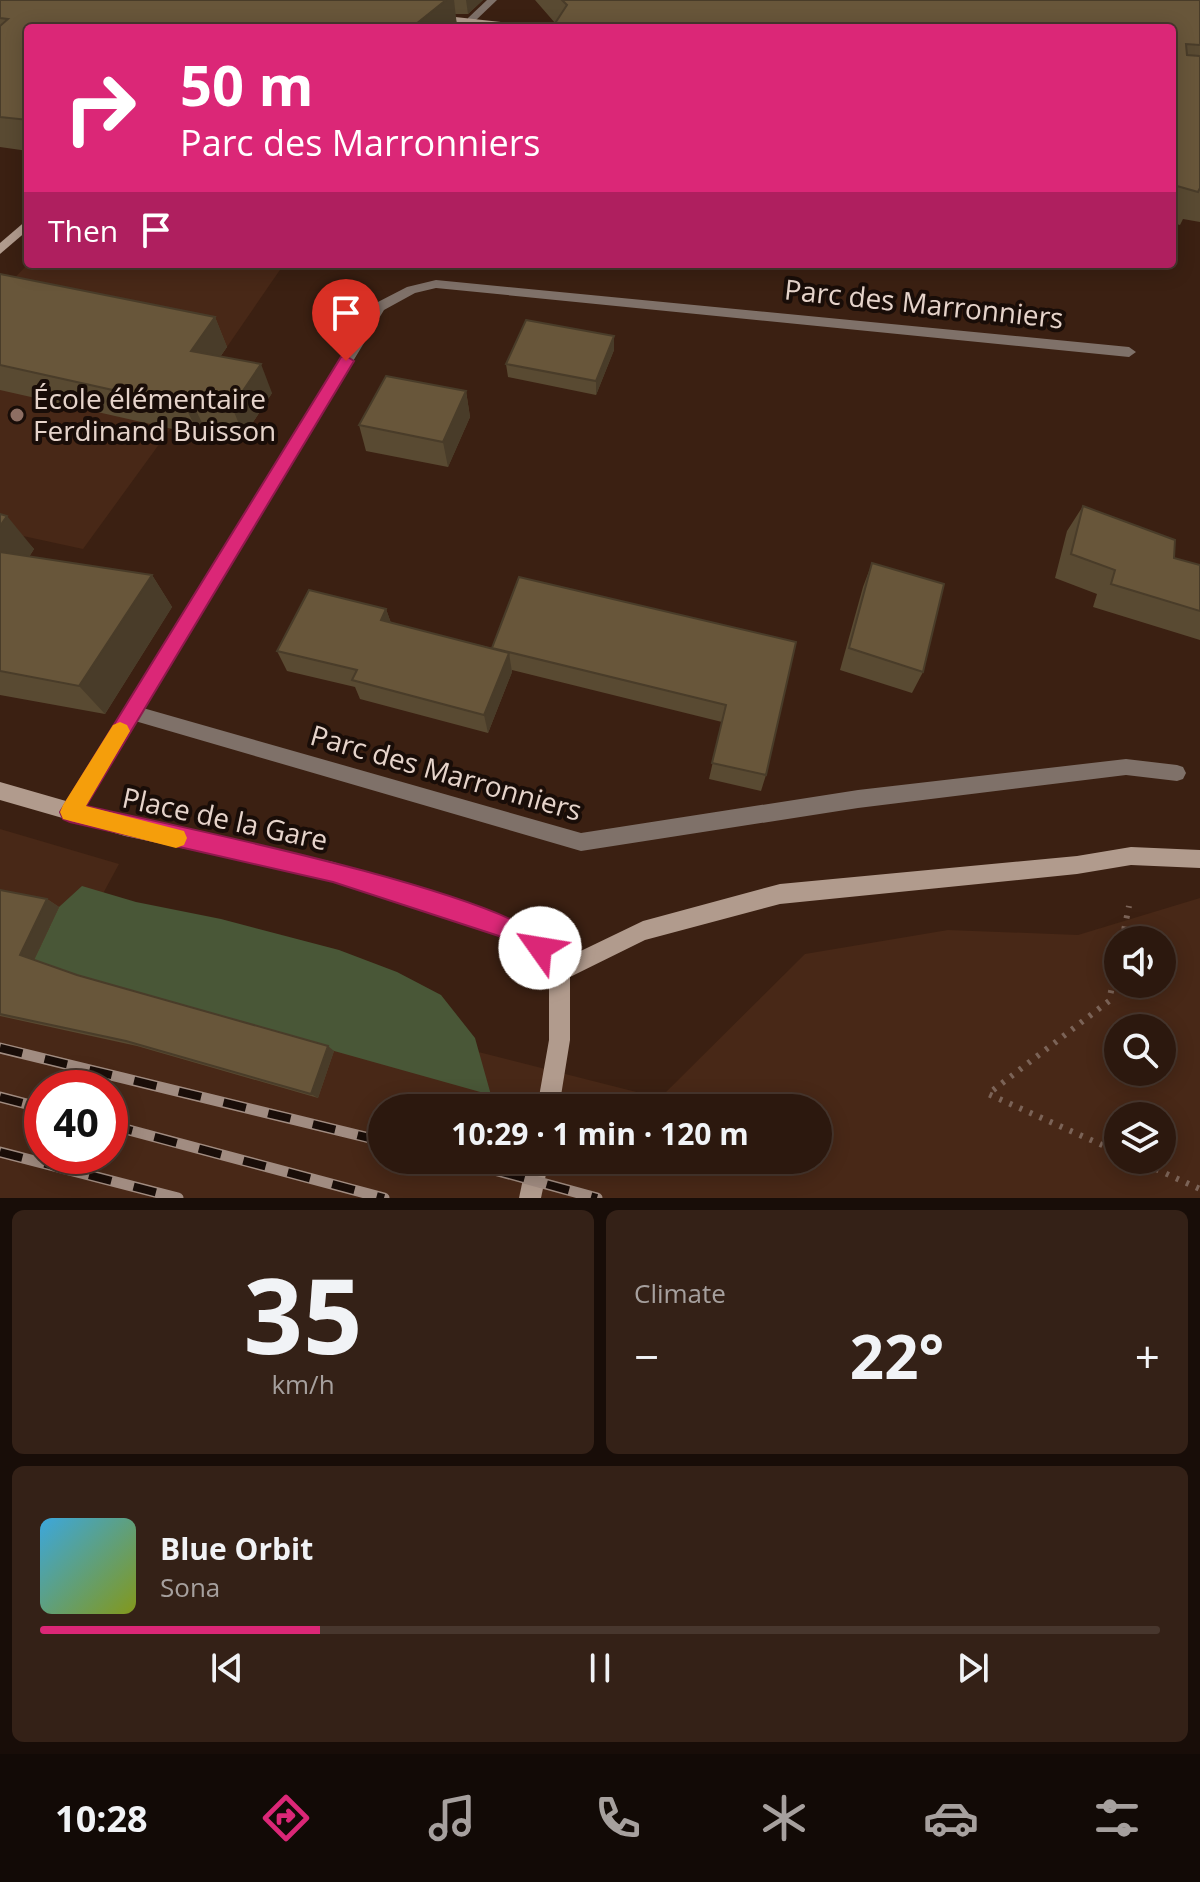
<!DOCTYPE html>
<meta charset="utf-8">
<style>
:root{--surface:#2c180e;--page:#342117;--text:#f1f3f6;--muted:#a6a09e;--line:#48372e;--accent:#db2777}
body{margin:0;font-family:"Open Sans",sans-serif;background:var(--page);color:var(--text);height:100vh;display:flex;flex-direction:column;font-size:30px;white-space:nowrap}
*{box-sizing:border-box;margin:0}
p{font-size:26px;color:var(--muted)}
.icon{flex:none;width:44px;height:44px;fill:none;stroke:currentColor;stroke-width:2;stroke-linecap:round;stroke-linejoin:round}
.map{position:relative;height:1198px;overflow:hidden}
.details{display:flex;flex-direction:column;gap:12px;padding:12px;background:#180d08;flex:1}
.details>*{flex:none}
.guide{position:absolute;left:24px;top:24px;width:1152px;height:244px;border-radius:8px;box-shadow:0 4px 20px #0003,0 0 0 2px var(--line);background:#db2777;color:#fff;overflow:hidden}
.buttons{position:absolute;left:1104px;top:926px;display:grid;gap:16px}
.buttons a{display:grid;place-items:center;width:72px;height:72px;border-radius:50%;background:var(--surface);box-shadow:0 4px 20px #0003,0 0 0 2px var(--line);font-size:40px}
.speed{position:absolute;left:24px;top:1070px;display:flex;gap:16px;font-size:40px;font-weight:700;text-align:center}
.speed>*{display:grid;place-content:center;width:104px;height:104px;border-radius:50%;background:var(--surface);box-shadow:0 4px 20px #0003,0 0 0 2px var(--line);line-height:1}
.speed .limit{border:12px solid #d22;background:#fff;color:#111}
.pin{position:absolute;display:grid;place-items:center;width:68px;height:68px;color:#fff;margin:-82px -34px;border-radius:50% 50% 50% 0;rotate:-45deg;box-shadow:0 0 8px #0007}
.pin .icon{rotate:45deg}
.me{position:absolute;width:88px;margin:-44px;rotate:302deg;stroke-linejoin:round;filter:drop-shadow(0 0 6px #0008)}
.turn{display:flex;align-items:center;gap:28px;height:168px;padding:0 24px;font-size:36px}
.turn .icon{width:104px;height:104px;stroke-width:2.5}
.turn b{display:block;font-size:56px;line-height:68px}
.then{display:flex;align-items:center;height:76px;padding:0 24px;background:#0003;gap:16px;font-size:30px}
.big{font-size:60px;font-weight:700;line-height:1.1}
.details .widget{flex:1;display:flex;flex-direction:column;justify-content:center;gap:12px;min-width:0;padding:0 28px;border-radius:12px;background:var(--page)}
.details .dial{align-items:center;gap:0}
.dial b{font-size:104px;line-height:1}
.song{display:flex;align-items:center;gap:24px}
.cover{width:96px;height:96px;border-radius:12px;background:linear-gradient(135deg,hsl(200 70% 55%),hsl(70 70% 35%))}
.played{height:8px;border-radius:4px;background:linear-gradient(90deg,var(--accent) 25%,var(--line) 25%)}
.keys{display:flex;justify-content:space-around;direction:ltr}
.heat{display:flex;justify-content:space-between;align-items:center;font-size:44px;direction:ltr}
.details .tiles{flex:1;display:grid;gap:12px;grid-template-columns:1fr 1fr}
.widget:last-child{grid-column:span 2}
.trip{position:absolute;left:368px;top:1094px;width:464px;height:80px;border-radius:40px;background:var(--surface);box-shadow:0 4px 20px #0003,0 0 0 2px var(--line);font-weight:700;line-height:80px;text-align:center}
.dock{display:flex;height:128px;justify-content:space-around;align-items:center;background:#120a06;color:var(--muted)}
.dock .icon{width:56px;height:56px}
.dock .active{color:var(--accent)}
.dock b{font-size:36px;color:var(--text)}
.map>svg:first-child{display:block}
.built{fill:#482817;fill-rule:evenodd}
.green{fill:#495737}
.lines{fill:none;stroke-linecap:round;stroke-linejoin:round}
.path{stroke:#7b6357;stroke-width:6;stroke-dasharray:3 8;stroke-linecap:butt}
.street{fill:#7f7169;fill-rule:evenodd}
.secondary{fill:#b19b8d;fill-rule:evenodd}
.rail-casing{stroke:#a18c81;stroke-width:11}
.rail{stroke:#190d08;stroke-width:8;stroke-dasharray:23;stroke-linecap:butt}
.wall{fill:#594a32}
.shaded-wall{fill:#493c29}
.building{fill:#68563a;stroke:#493c29;stroke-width:2}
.route{fill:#db2777;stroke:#8e194d;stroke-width:2}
.slow{fill:#f59e0b}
.education-dot{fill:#8d6e63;stroke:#190d08;stroke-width:3}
.labels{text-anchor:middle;stroke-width:8;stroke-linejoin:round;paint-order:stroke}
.street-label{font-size:28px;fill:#e6d4cb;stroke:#190d08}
.poi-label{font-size:28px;fill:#e6d4cb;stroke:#190d08;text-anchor:start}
</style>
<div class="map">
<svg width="1200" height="1198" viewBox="0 0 1200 1198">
<rect width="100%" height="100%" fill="#3b2012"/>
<g class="built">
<path d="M28,264H284L176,421L83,549L0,531V293Z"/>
<path d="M0,829L119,864L73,949L660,1098L805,954L948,930L1078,935L1200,898V1198H0ZM1118,940H1162V984H1118ZM1118,1028H1162V1072H1118ZM42,1088H110V1156H42ZM382,1108H818V1160H382ZM1118,1116H1162V1160H1118Z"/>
</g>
<path class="green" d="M82,886L136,902L221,919L339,950L397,972L441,995L475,1038L491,1095L89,982L33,962L59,907Z"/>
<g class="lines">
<g class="path">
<path d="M1122,940L1129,906"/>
<path d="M1118,958L1109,1001L988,1094L1118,1152"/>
<path d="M1136,1160L1200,1189"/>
</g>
<g class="street">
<path d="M487,0H497L474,22H468V18Z"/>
<path d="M436,280L1129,347L1136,352L1129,357L436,288L415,293L384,310L143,708L581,833L858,790L1126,759L1177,765L1183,767L1186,773L1183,779L1177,781L1126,775L858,808L581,851L135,721L76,818L70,821L64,818L61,812L64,806L374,304L407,287Z"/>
</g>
<g class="secondary">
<path d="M437,15L527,25L532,28H501L434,20L432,18Z"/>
<path d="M28,219V230L0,254V243Z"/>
<path d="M0,782L125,818L333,862L517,921L547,941L562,960L643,921L780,884L1077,856L1131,847L1200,850V868L1131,865L1077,874L780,904L645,940L570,977V1040L559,1108H537L549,1040V976L533,955L505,936L333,880L125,836L0,800Z"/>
<path d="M527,1160H549L541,1198H519Z"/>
</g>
<g class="rail-casing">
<g id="rail">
<path d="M0,1048L382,1141"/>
<path d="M0,1097L42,1108"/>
<path d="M110,1125L384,1198"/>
<path d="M0,1152L178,1198"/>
<path d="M458,1160L597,1198"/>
</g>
</g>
<use href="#rail" class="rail"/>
</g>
<g class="wall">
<path d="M0,0H483L468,14H455L457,26L454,28H28V151L0,147Z"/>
<path d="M535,0H1200V222L1183,219L1180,225L1172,223V28L555,23Z"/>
<path d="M0,274L215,317L227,347L220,357L272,393L244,436L204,427L199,435L0,390Z"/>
<path d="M614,336V350L596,395L508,377L506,364Z"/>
<path d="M466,391L470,417L448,467L366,451L359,425Z"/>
<path d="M1083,506L1174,558L1200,565V640L1093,607L1097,594L1055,578L1067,531Z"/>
<path d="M0,514L34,549L29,557L152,575L172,607L105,714L0,695Z"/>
<path d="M872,563L923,672L912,693L840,670L863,587Z"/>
<path d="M386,609L391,623L492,648L796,642L766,775L761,791L709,779L722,722L512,670V672L488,733L360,699L355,687L287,671L277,651Z"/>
<path d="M0,890L47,899L59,907L34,960L77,975L334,1051L318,1098L137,1046L0,1016Z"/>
</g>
<g class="shaded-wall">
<path d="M446,0H454L457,26L454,28H411Z"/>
<path d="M466,0H483L468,14Z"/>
<path d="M215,317L227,347L204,380L191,351Z"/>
<path d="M614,336V350L596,395V381Z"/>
<path d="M261,364L272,393L244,436L232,407Z"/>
<path d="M466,391L470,417L448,467L443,442Z"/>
<path d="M190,398L204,427L199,435L185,406Z"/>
<path d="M7,516L34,549L12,582L0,568V526Z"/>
<path d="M152,575L172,607L105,714L79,686Z"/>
<path d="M386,609L393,629L381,620Z"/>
<path d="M509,653L512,672L488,733L484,715Z"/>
<path d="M47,899L59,907L33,962L20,955Z"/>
<path d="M328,1046L334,1051L318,1098L311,1094Z"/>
</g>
<g class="building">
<path d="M0,0H446L411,28H28V120L0,117V26L8,19L0,18Z"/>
<path d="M562,0H1200V45L1186,44L1187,55L1200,56V188L1198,192L1177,186L1172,202V28H552L567,5Z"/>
<path d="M0,274L215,317L191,351L261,364L232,407L190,398L185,406L0,365Z"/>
<path d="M526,320L614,336L596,381L506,364Z"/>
<path d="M386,376L466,391L443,442L359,425Z"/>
<path d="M1083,506L1175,540L1174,558L1200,565V611L1111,584L1115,570L1071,554Z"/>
<path d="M0,514L7,516L0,526Z"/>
<path d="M0,552L152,575L79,686L0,671Z"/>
<path d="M872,563L944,584L923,672L849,648Z"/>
<path d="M519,577L796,642L766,775L712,763L726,705L492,648Z"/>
<path d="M309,590L386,609L381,620L509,653L484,715L352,680L357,670L277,651Z"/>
<path d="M0,890L47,899L20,955L77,975L328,1046L311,1094L126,1041L0,1014Z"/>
</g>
<path class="route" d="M346,356L354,361L86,806C154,821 530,897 551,948L548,956L540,959L505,938L333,882L70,822L63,819L60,812L341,357Z"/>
<path class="slow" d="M120,722L127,725L130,731L86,806L184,831L187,838L184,845L176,848L63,819L60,812L63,805L113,725Z"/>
<circle class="education-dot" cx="17" cy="415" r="8"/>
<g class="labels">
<g class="street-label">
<text transform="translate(924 304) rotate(6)" y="10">Parc des Marronniers</text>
<text transform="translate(446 773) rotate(16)" y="10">Parc des Marronniers</text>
<text transform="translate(225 819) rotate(12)" y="10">Place de la Gare</text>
</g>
<g class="poi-label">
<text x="33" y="409">École élémentaire<tspan x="33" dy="32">Ferdinand Buisson</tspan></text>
</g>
</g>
</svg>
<div class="buttons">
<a><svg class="icon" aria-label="sound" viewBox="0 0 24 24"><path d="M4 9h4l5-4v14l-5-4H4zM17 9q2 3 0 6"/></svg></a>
<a><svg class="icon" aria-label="search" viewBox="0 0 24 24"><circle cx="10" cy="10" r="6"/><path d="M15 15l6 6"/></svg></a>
<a><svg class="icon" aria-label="layers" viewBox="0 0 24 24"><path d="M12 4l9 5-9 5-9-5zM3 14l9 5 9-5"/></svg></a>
</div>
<div class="speed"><div class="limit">40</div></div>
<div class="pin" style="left:346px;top:361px;background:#d93025"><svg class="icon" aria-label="arrive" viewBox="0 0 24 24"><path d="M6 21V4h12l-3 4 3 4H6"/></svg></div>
<svg class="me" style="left:540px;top:948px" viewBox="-20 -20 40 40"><circle r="19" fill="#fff"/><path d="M0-13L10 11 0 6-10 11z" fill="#db2777"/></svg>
<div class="trip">10:29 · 1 min · 120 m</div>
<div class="guide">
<div class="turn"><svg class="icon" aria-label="right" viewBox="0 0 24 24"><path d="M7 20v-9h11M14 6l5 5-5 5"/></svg><div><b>50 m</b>Parc des Marronniers</div></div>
<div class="then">Then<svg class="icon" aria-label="arrive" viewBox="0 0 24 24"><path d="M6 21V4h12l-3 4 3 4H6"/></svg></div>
</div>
</div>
<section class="details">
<div class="tiles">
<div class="widget dial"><b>35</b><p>km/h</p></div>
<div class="widget"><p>Climate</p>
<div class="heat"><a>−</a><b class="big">22°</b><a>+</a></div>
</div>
<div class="widget">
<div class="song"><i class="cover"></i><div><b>Blue Orbit</b><p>Sona</p></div></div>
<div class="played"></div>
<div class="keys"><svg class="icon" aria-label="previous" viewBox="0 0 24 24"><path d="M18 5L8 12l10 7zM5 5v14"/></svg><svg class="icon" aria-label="pause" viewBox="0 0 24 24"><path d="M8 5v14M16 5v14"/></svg><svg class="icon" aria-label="next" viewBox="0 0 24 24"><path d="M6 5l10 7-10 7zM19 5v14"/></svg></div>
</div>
</div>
</section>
<nav class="dock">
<b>10:28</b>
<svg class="icon active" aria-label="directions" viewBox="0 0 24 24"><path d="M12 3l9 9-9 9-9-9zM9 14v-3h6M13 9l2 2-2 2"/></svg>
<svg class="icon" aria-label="music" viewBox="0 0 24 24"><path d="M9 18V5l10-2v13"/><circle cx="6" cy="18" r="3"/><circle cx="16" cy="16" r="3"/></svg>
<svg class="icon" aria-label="phone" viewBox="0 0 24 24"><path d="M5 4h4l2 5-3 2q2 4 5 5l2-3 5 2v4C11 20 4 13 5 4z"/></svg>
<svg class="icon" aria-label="climate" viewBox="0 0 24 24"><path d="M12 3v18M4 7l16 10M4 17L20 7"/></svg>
<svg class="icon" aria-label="car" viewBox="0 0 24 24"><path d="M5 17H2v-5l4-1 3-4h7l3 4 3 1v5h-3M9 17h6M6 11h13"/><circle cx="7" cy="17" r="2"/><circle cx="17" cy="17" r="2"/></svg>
<svg class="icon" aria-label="filters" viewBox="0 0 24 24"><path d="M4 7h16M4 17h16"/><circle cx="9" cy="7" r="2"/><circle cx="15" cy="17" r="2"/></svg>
</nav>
